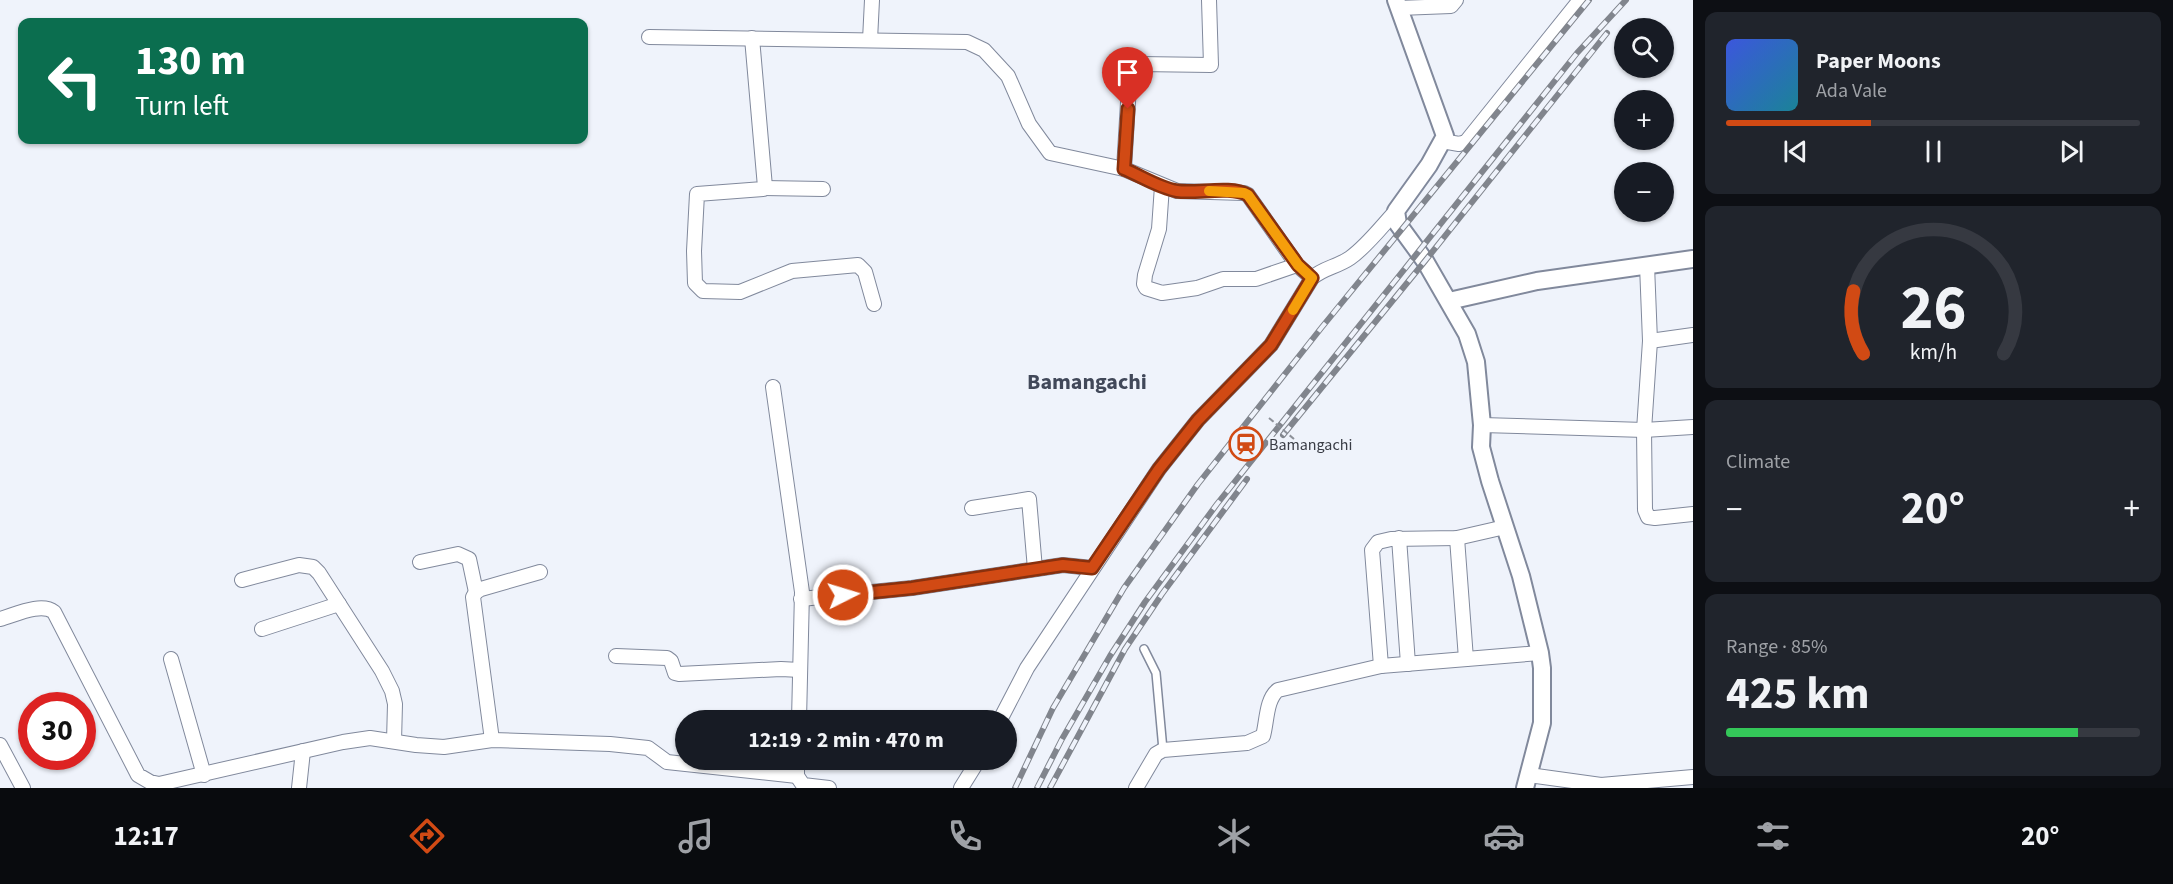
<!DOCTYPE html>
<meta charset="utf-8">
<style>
:root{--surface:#171b24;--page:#20242c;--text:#f1f3f6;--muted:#9ea1a6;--line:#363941;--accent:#d14a14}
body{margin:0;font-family:"Source Sans 3",sans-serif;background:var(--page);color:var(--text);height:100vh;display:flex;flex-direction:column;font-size:22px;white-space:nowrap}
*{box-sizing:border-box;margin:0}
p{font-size:20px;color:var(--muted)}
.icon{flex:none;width:33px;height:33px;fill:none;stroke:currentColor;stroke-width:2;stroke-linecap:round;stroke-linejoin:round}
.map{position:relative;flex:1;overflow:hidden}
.details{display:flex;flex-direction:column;gap:12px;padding:12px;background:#0d0f14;width:480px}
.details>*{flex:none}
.top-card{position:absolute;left:18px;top:18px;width:570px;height:126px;border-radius:12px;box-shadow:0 2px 4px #0004;background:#0b6e4f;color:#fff;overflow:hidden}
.controls{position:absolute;left:1614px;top:18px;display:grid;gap:12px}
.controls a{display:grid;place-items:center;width:60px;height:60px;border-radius:50%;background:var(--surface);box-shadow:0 2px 4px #0004;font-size:30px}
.speed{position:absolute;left:18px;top:692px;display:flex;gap:12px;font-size:30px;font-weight:700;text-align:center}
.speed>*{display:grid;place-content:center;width:78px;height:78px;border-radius:50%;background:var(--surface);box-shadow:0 2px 4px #0004;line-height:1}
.speed .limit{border:9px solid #d22;background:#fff;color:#111}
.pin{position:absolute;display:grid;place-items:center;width:51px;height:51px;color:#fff;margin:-62px -26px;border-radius:50% 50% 50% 0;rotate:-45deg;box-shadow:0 0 6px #0007}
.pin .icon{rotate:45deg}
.me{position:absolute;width:66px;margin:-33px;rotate:85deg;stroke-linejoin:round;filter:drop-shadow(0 0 4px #0008)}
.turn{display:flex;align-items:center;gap:21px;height:126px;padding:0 18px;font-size:27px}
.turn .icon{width:78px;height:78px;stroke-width:2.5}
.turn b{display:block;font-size:42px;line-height:51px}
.big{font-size:45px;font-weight:700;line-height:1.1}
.details .tile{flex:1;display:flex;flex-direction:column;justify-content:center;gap:9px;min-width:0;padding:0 21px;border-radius:12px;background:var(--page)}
.details .dial{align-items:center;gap:0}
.dial svg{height:156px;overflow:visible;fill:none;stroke:var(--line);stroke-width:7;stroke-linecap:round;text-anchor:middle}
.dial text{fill:var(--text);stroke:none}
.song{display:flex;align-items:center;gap:18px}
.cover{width:72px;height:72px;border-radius:9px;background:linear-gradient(135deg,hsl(230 70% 55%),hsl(190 70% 35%))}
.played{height:6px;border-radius:3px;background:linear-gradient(90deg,var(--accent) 35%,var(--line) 35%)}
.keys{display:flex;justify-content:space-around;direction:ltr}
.heat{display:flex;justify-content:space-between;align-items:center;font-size:33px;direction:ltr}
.charge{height:9px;border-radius:4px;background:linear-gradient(90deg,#34c759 85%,var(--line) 0)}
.trip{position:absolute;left:675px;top:710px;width:342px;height:60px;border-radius:30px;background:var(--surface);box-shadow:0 2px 4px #0004;font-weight:700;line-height:60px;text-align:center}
.menu{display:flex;height:96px;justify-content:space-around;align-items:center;background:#090b0e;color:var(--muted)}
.menu .icon{width:42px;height:42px}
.menu .current{color:var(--accent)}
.menu b{font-size:27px;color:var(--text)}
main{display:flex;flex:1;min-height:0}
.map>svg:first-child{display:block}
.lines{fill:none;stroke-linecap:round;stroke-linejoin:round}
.service-casing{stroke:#81899c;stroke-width:10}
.minor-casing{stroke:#81899c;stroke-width:16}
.tertiary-casing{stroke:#81899c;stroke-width:20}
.service{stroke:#fff;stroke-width:7}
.minor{stroke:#fff;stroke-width:14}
.tertiary{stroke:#fff;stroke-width:16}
.rail-casing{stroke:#81858d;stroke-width:6}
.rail{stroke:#eff3fb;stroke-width:4;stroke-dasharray:11;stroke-linecap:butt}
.path-bridge{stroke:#8d9199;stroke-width:2;stroke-dasharray:6 3;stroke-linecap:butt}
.route-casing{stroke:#88300d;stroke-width:15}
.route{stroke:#d14a14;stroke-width:10}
.slow{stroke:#f59e0b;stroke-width:10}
.labels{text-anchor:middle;stroke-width:4.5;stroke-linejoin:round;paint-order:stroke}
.poi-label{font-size:16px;fill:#393c45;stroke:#eff3fb;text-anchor:start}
.district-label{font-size:22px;font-weight:bold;fill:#414859;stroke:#eff3fb}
</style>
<main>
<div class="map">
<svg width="1693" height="788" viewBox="0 0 1693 788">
<rect width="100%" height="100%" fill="#eff3fb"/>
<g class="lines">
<g class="service-casing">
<path id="service" d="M1144,649L1156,673L1163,750"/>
</g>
<g class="minor-casing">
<g id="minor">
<path d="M1399,8L1451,6L1456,0"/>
<path d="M649,37L967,42L984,50L1008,76L1029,124L1050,153L1124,169L1177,191L1244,193L1248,195L1297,265L1312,278"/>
<path d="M752,38L765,187L763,189L697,194L694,251L695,283L703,291L740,292L792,271L858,265L865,272L874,304"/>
<path d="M870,40L872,0"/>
<path d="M1442,141L1459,144L1466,142L1580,0"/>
<path d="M1124,169L1130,69L1139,64L1211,65L1209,0"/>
<path d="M1162,186L1159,229L1145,275L1144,284L1146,288L1162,293L1197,288L1223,279H1256L1297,265"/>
<path d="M764,188L823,189"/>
<path d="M1647,265L1650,341L1644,430L1645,510L1648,517L1655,518L1693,514"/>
<path d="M1650,341L1693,335"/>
<path d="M773,387L802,592L799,720"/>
<path d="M1482,425L1644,430L1693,427"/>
<path d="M972,508L1029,499L1035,569"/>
<path d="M1399,538L1408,664"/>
<path d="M1457,538L1466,659"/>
<path d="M420,562L458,554L469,559L476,592"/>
<path d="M242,580L299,565L313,567L319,573L382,671L392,691L395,704L394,741"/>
<path d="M801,599L912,588L1063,565L1092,568"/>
<path d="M0,619C15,615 41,602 54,612L138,775L150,782L159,784L343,742L370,738L416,745L444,747L492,740L610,744L648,748L667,762L797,776"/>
<path d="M262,629L339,604"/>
<path d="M616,656L667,658L671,661L675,673L679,674L781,669L800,670"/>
<path d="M171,659L204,775"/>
<path d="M1381,666L1372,550L1378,542L1391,539L1457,538L1505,527"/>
<path d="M1000,720L1027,668L1159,469L1198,420L1271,345L1312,278C1323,268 1337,267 1350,258C1367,246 1382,226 1396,211"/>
<path d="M492,740L473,597L476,592L481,589L540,572"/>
<path d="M0,745L23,788"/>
<path d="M797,759V776L803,785L829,788"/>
<path d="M1529,775L1601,785L1693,777"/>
<path d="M299,788L303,751"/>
<path d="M961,788L979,759"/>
<path d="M1136,788L1156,754L1163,750L1247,743L1263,736C1267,722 1266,699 1278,690L1381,666L1540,653"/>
</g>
</g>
<g class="tertiary-casing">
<g id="tertiary">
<path d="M1396,0L1445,136L1429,165L1396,211L1398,224L1425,261L1467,334L1476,362L1482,425L1481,447L1490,481L1521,576L1540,653L1542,668V723L1525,788"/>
<path d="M1449,301L1537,281L1693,259"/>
</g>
</g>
<use href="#service" class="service"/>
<use href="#minor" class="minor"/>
<use href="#tertiary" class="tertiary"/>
<g class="rail-casing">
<g id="rail">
<path d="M1283,435L1425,261L1607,33"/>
<path d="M1015,788L1053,708L1124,588L1198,484L1322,327L1589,0"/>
<path d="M1037,788L1062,739L1110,656L1145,602L1217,504L1577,53L1626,0"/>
<path d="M1050,788L1125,649L1162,594L1247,479"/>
</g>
</g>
<use href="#rail" class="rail"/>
<path class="path-bridge" d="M1269,418L1294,439"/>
</g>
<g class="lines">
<g class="route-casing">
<path id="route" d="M843,595L912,588L1063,565L1092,568L1159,469L1198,420L1271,345L1312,278L1298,265L1248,195C1230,185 1197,194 1177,191C1159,188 1141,176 1124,169L1128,109"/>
</g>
<use href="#route" class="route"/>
<path class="slow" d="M1209,191L1244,193L1248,195L1298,265L1312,278L1293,310"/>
</g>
<defs>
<g id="station-ring" transform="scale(1.725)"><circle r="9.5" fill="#eff3fb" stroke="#d14a14" stroke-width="1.5"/><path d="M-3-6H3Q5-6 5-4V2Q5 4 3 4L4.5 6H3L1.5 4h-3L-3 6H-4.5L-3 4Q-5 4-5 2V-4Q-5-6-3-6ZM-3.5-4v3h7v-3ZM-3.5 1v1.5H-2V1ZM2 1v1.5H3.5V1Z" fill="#d14a14"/></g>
</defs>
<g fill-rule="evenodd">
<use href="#station-ring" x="1246" y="444"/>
</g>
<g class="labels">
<g class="poi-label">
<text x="1269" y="450">Bamangachi</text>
</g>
<g class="district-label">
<text x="1087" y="389">Bamangachi</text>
</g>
</g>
</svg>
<div class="controls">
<a><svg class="icon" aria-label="search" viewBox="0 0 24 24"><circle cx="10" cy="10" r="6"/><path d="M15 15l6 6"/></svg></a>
<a>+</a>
<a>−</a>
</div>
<div class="speed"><div class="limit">30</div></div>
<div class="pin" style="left:1128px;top:109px;background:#d93025"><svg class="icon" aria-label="arrive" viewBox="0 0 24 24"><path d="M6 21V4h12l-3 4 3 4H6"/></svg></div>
<svg class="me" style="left:843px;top:595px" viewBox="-20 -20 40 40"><circle r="17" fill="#d14a14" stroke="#fff" stroke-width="3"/><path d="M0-11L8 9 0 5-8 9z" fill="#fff"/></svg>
<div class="trip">12:19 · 2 min · 470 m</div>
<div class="top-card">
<div class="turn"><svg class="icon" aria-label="left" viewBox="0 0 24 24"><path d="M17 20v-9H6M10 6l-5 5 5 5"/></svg><div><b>130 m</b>Turn left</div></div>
</div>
</div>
<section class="details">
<div class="tile">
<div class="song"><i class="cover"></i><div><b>Paper Moons</b><p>Ada Vale</p></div></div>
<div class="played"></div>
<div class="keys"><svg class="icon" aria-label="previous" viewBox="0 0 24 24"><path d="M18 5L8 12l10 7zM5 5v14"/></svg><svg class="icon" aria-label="pause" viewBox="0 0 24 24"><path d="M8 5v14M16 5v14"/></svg><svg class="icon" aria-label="next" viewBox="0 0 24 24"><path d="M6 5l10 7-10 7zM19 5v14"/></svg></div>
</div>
<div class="tile dial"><svg viewBox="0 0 100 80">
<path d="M14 69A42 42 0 1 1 86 69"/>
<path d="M14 69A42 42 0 0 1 9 37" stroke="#d14a14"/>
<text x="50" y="56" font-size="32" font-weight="700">26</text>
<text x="50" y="72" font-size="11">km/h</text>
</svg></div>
<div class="tile"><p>Climate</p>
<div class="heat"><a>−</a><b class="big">20°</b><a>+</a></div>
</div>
<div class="tile"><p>Range · 85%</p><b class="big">425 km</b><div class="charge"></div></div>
</section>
</main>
<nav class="menu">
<b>12:17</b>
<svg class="icon current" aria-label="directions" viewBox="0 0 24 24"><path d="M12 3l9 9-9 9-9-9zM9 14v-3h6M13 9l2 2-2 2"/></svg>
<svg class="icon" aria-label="music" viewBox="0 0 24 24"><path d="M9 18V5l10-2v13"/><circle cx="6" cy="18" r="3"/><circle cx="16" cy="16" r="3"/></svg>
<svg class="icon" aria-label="phone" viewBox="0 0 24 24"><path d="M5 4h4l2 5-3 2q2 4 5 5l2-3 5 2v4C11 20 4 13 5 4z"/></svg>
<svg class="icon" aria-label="climate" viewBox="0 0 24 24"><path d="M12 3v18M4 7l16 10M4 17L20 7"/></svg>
<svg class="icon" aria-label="car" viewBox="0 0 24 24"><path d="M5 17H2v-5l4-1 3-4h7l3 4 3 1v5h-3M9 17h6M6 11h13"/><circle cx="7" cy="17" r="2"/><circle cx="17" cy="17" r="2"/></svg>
<svg class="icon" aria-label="filters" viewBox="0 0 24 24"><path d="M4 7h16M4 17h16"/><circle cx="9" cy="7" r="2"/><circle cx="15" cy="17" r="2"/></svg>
<b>20°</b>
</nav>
